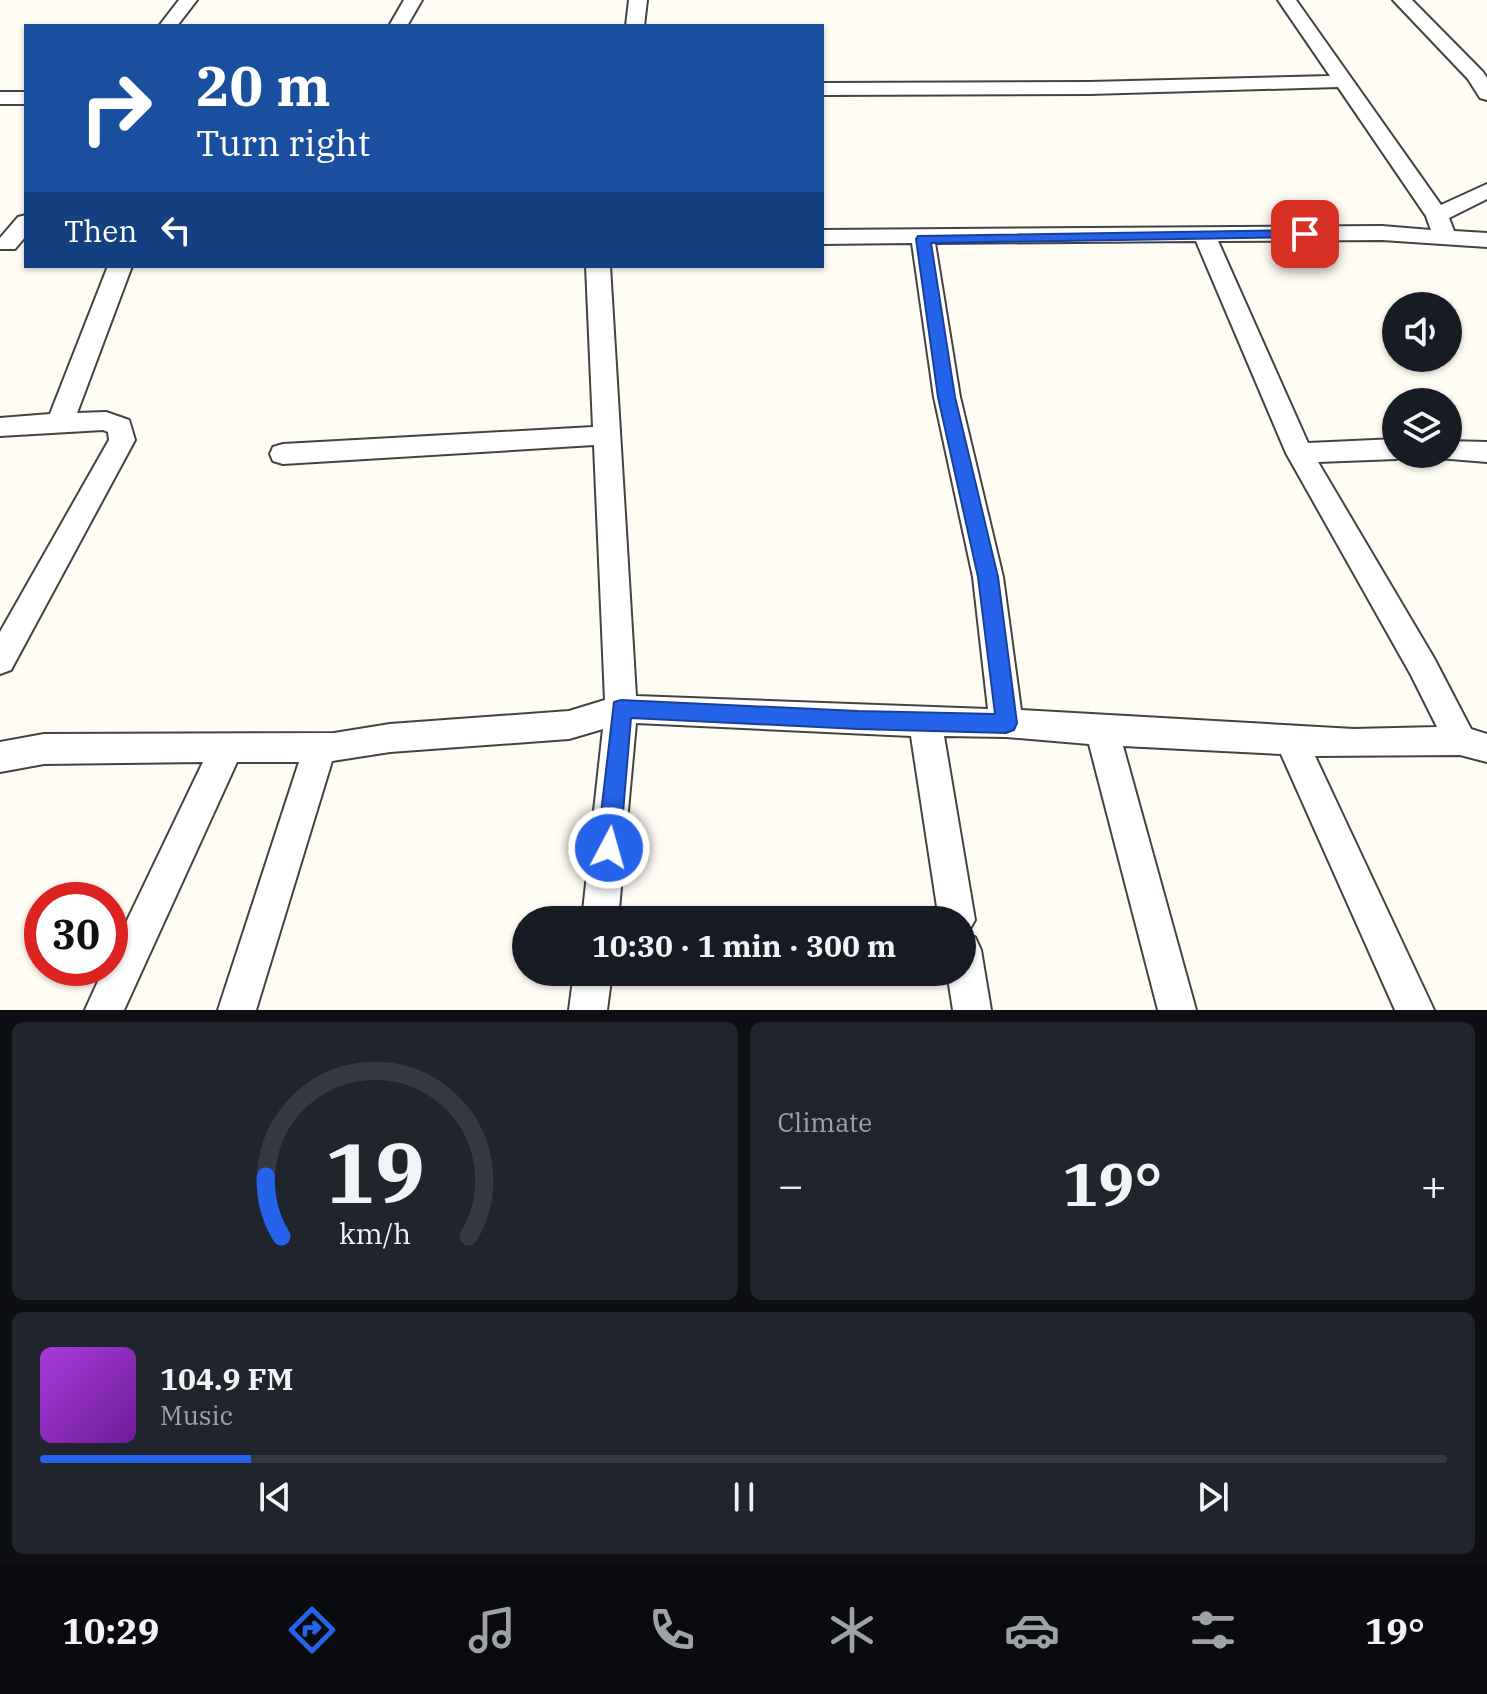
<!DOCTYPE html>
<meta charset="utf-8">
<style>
:root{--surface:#171b24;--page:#20242c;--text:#f1f3f6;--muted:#9ea1a6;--line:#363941;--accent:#2563eb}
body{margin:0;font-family:"IBM Plex Serif",serif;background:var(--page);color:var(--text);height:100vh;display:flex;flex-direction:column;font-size:30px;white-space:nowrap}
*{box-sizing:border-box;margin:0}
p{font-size:26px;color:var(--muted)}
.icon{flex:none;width:44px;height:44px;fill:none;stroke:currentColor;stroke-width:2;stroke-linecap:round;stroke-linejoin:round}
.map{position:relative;height:1010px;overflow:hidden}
.sheet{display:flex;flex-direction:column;gap:12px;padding:12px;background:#0d0f14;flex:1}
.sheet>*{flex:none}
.banner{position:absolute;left:24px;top:24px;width:800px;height:244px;border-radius:0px;box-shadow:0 2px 6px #0004;background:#1a4fa0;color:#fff;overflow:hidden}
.tools{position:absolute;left:1382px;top:292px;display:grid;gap:16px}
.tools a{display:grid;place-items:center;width:80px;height:80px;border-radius:50%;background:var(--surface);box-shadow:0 2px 6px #0004;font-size:40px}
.speed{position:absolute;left:24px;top:882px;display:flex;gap:16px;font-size:40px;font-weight:700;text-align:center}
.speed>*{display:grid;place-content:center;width:104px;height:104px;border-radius:50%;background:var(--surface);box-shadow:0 2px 6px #0004;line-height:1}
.speed .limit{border:12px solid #d22;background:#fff;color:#111}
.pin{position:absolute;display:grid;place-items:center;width:68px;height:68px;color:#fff;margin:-34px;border-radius:16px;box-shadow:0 4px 12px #0006}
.me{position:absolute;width:88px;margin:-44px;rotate:6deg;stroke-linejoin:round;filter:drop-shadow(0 0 6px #0008)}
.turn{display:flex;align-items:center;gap:28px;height:168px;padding:0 40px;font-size:36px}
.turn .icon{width:104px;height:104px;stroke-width:2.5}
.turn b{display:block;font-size:56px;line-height:68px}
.then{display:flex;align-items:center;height:76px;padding:0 40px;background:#0003;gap:16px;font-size:30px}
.big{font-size:60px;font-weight:700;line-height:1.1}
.sheet .tile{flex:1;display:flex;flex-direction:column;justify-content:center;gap:12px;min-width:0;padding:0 28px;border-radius:12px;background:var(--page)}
.sheet .dial{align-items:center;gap:0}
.dial svg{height:208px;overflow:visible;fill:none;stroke:var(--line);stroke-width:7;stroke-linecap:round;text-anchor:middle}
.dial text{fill:var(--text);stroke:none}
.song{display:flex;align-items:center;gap:24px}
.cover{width:96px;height:96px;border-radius:12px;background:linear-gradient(135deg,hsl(280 70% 55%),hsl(280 70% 35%))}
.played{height:8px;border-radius:4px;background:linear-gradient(90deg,var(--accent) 15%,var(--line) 15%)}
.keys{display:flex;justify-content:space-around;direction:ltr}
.heat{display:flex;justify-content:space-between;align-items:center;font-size:44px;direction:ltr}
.sheet .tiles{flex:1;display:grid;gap:12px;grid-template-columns:1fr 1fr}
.tile:last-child{grid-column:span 2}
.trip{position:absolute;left:512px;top:906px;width:464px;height:80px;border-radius:40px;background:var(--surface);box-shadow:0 2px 6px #0004;font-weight:700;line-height:80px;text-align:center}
.menu{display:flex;height:128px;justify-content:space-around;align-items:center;background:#090b0e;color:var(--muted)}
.menu .icon{width:56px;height:56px}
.menu .selected{color:var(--accent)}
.menu b{font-size:36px;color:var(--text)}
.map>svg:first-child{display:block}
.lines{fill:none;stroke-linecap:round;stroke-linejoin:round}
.street-casing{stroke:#434343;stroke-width:4}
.street{fill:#fff;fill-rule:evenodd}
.route{fill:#2563eb;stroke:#184099;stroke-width:2}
</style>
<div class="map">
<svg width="1487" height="1010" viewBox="0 0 1487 1010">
<rect width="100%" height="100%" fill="#fefcf3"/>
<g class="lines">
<g class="street-casing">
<g id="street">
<path d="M179,0H197L177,26H159Z"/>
<path d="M404,0H422L407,26H389Z"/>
<path d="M629,0H647L644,26H626Z"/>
<path d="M1278,0H1296L1441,205L1487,184V199L1449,218L1454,231L1487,233V247L1382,240L1218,241L1308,443L1396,439V454H1407L1396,459L1318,462L1434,658L1471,729L1487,734V762L1460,755L1315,756L1434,1010H1395L1281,754L1123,746L1196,1010H1158L1089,744L1006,737L944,736L975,920L967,934L975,937L981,950L991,1010H953L947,972H962V920H939L911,736L636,723L618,920H582L603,729L569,739L390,752L332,761L256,1010H218L299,762H237L124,1010H85L104,968H110V956L203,762L44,764L0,772V742L44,734L334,733L390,724L569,711L605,700L594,445L283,464L273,461L270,454L273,447L283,444L593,427L586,266H610L636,696L988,709L973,577L934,397L912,243L822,244V230L1382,226L1431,230L1426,216L1338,87L1089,94L822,95V83L1089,82L1330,76ZM1196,241L1286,453L1411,675L1437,727L1354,729L1021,710L1003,577L960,397L935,243Z"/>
<path d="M1393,0H1412L1483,72L1487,78V100L1480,98L1468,79Z"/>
<rect x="0" y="92" width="26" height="12"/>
<path d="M26,215V236L15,249H0V238L18,217Z"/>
<path d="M108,266H132L77,413L106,412L129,420L135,440L11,670L0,674V632L109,440L108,432L103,430L0,436V418L50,414Z"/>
<path d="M1448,441L1487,442V462L1438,458L1436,454H1448Z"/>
<path d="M574,972H612L607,1010H569Z"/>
</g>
</g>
<use href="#street" class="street"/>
</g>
<path class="route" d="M1305,230L1312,234L1310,237L931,243L955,397L998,577L1017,723L1014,730L1006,733L858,729L631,718L620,848L617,856L609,859L601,856L597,848L614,702L621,700L858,711L995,714L978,577L938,397L916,239L918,236Z"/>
</svg>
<div class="tools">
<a><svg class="icon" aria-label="sound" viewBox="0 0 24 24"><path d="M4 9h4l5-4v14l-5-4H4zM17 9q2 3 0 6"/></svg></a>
<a><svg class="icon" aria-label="layers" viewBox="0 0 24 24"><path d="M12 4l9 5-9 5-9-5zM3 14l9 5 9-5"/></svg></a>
</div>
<div class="speed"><div class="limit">30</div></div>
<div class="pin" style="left:1305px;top:234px;background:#d93025"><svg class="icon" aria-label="arrive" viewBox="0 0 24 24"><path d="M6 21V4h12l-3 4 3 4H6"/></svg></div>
<svg class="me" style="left:609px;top:848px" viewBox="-20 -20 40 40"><circle r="17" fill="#2563eb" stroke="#fff" stroke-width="3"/><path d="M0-11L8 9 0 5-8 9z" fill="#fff"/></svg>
<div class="trip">10:30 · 1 min · 300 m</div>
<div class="banner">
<div class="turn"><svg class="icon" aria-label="right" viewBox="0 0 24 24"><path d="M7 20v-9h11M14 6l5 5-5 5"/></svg><div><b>20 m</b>Turn right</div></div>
<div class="then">Then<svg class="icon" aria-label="left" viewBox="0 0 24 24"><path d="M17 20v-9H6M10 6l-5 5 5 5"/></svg></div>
</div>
</div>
<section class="sheet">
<div class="tiles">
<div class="tile dial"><svg viewBox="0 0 100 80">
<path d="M14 69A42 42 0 1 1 86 69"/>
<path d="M14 69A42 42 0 0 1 8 46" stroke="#2563eb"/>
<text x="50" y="56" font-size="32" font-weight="700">19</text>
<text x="50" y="72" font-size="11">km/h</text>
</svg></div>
<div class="tile"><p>Climate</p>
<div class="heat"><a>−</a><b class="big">19°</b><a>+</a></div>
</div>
<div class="tile">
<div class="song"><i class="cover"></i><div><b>104.9 FM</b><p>Music</p></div></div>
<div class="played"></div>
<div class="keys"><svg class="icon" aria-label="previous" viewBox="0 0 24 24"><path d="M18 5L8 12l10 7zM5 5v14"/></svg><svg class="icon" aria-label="pause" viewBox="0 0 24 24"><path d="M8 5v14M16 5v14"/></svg><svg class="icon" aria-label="next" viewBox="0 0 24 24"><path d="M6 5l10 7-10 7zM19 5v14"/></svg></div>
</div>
</div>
</section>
<nav class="menu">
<b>10:29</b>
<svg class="icon selected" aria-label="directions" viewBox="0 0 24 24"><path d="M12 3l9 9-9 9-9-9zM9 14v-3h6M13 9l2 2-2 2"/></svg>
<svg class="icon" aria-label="music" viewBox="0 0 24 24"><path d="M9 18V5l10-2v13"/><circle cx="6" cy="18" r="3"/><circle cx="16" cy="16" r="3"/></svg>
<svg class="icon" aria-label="phone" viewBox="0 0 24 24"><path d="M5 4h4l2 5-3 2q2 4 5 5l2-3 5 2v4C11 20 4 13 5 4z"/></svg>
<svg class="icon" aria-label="climate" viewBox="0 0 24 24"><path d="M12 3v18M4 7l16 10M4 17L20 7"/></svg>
<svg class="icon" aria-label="car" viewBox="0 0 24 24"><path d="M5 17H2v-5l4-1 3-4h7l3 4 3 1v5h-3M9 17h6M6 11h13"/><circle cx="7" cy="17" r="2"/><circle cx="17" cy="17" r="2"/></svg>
<svg class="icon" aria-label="filters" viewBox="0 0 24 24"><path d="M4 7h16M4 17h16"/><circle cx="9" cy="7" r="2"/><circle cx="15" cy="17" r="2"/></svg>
<b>19°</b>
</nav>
